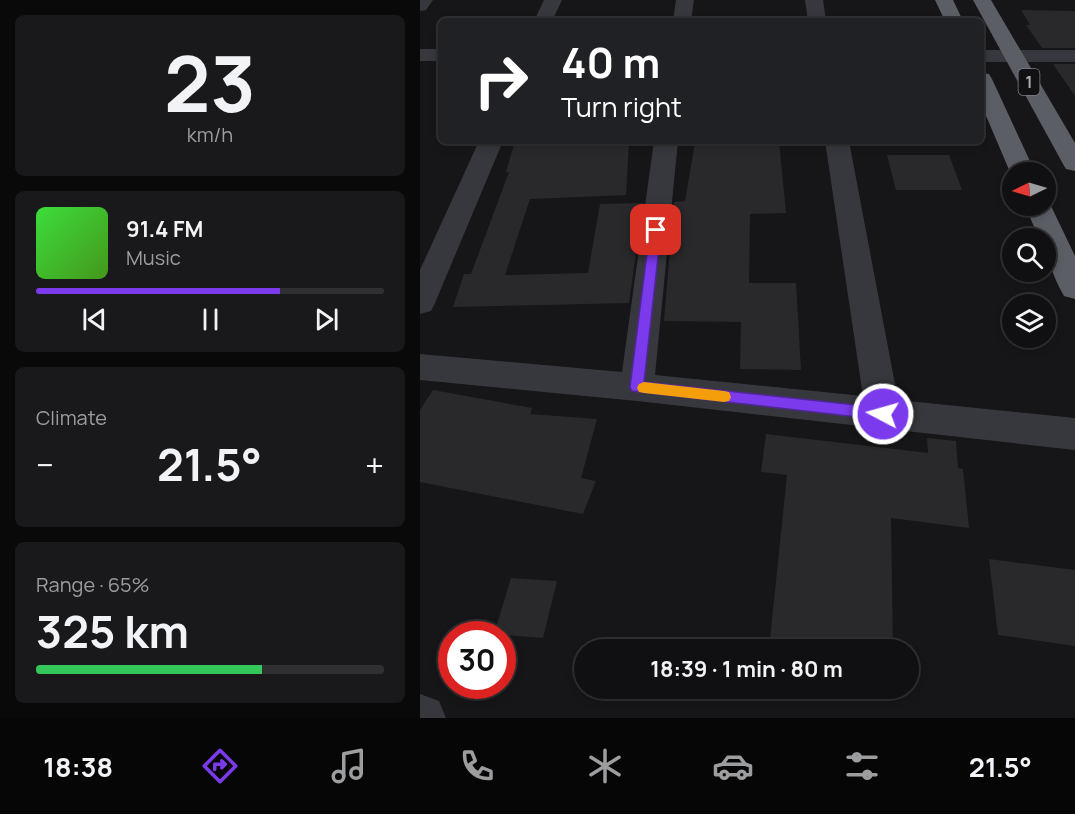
<!DOCTYPE html>
<meta charset="utf-8">
<style>
:root{--surface:#101012;--page:#19191b;--text:#f1f3f6;--muted:#9c9d9f;--line:#303032;--accent:#7c3aed}
body{margin:0;font-family:Manrope,sans-serif;background:var(--page);color:var(--text);height:100vh;display:flex;flex-direction:column;font-size:22px;white-space:nowrap}
*{box-sizing:border-box;margin:0}
p{font-size:20px;color:var(--muted)}
.icon{flex:none;width:33px;height:33px;fill:none;stroke:currentColor;stroke-width:2;stroke-linecap:round;stroke-linejoin:round}
.map{position:relative;flex:1;overflow:hidden}
.drawer{display:flex;flex-direction:column;gap:15px;padding:15px;background:#09090a;width:420px}
.drawer>*{flex:none}
.top-card{position:absolute;left:18px;top:18px;width:546px;height:126px;border-radius:9px;box-shadow:0 3px 9px #0003,0 0 0 2px var(--line);background:#202124;color:#fff;overflow:hidden}
.needle{width:39px;rotate:265deg}
.buttons{position:absolute;left:582px;top:162px;display:grid;gap:12px}
.buttons a{display:grid;place-items:center;width:54px;height:54px;border-radius:50%;background:var(--surface);box-shadow:0 3px 9px #0003,0 0 0 2px var(--line);font-size:30px}
.speed{position:absolute;left:18px;top:621px;display:flex;gap:12px;font-size:30px;font-weight:700;text-align:center}
.speed>*{display:grid;place-content:center;width:78px;height:78px;border-radius:50%;background:var(--surface);box-shadow:0 3px 9px #0003,0 0 0 2px var(--line);line-height:1}
.speed .limit{border:9px solid #d22;background:#fff;color:#111}
.pin{position:absolute;display:grid;place-items:center;width:51px;height:51px;color:#fff;margin:-26px;border-radius:12px;box-shadow:0 3px 9px #0006}
.me{position:absolute;width:66px;margin:-33px;rotate:276deg;stroke-linejoin:round;filter:drop-shadow(0 0 4px #0008)}
.turn{display:flex;align-items:center;gap:21px;height:126px;padding:0 24px;font-size:27px}
.turn .icon{width:78px;height:78px;stroke-width:2.5}
.turn b{display:block;font-size:42px;line-height:51px}
.big{font-size:45px;font-weight:700;line-height:1.1}
.drawer .widget{flex:1;display:flex;flex-direction:column;justify-content:center;gap:9px;min-width:0;padding:0 21px;border-radius:9px;background:var(--page)}
.drawer .dial{align-items:center;gap:0}
.dial b{font-size:78px;line-height:1}
.song{display:flex;align-items:center;gap:18px}
.cover{width:72px;height:72px;border-radius:9px;background:linear-gradient(135deg,hsl(120 70% 55%),hsl(100 70% 35%))}
.played{height:6px;border-radius:3px;background:linear-gradient(90deg,var(--accent) 70%,var(--line) 70%)}
.keys{display:flex;justify-content:space-around;direction:ltr}
.heat{display:flex;justify-content:space-between;align-items:center;font-size:33px;direction:ltr}
.charge{height:9px;border-radius:4px;background:linear-gradient(90deg,#34c759 65%,var(--line) 0)}
.trip{position:absolute;left:154px;top:639px;width:345px;height:60px;border-radius:30px;background:var(--surface);box-shadow:0 3px 9px #0003,0 0 0 2px var(--line);font-weight:700;line-height:60px;text-align:center}
.menu{display:flex;height:96px;justify-content:space-around;align-items:center;background:#060607;color:var(--muted)}
.menu .icon{width:42px;height:42px}
.menu .selected{color:var(--accent)}
.menu b{font-size:27px;color:var(--text)}
main{display:flex;flex:1;min-height:0}
.map>svg:first-child{display:block}
.building{fill:#29292c}
.lines{fill:none;stroke-linecap:round;stroke-linejoin:round}
.minor{fill:#37383d;fill-rule:evenodd}
.tertiary{fill:#37383d;fill-rule:evenodd}
.trunk{fill:#5b5e65;fill-rule:evenodd}
.route{fill:#7c3aed;stroke:#51269a;stroke-width:1.5}
.slow{fill:#f59e0b}
.labels{text-anchor:middle;stroke-width:6;stroke-linejoin:round;paint-order:stroke}
.shield{fill:#111113;stroke:#7b7e86;stroke-width:1.5}
.shield-label{font-size:16px;font-weight:bold;fill:#a8adb8}
</style>
<main>
<section class="drawer">
<div class="widget dial"><b>23</b><p>km/h</p></div>
<div class="widget">
<div class="song"><i class="cover"></i><div><b>91.4 FM</b><p>Music</p></div></div>
<div class="played"></div>
<div class="keys"><svg class="icon" aria-label="previous" viewBox="0 0 24 24"><path d="M18 5L8 12l10 7zM5 5v14"/></svg><svg class="icon" aria-label="pause" viewBox="0 0 24 24"><path d="M8 5v14M16 5v14"/></svg><svg class="icon" aria-label="next" viewBox="0 0 24 24"><path d="M6 5l10 7-10 7zM19 5v14"/></svg></div>
</div>
<div class="widget"><p>Climate</p>
<div class="heat"><a>−</a><b class="big">21.5°</b><a>+</a></div>
</div>
<div class="widget"><p>Range · 65%</p><b class="big">325 km</b><div class="charge"></div></div>
</section>
<div class="map">
<svg width="655" height="718" viewBox="0 0 655 718">
<rect width="100%" height="100%" fill="#161618"/>
<g class="building">
<path d="M601,10L655,11V48H622L606,25H610Z"/>
<path d="M633,64H655V96Z"/>
<path d="M95,141H209L206,195L110,199L85,275L168,273L180,204L223,203L209,303L33,307L44,274H51L89,172H86Z"/>
<path d="M313,141H359L366,213L330,214L329,283H376L381,370L320,369L321,322L244,321L254,202L265,201L275,143H313Z"/>
<path d="M467,155H529L542,190H476Z"/>
<path d="M13,390L112,408L110,414L177,419L161,478L176,481L163,514L0,482V410Z"/>
<path d="M346,434L508,453L507,438L536,441L538,468L543,469L549,528L471,518L473,650H319L320,645L349,649L367,475L341,472Z"/>
<path d="M569,559L655,570V646L578,635Z"/>
<path d="M91,578L137,581L123,638L74,634Z"/>
<path d="M415,688H473L474,697Z"/>
</g>
<g class="lines">
<g class="minor">
<path d="M0,0H13L6,10L0,11Z"/>
<path d="M124,0H142L132,21H114Z"/>
<path d="M256,0H274L271,21H253Z"/>
<path d="M385,0H403L406,21H388Z"/>
<rect x="0" y="49" width="21" height="12"/>
<rect x="561" y="50" width="94" height="12"/>
<path d="M59,141H83L15,303L11,311L0,314V270Z"/>
<path d="M234,141H258L235,375L443,396L405,141H429L478,400L655,418V450L217,401L0,380V354L202,372Z"/>
</g>
<path class="tertiary" d="M0,694L19,701L26,718H0Z"/>
<g class="trunk">
<path d="M515,0H533L543,21H525Z"/>
<path d="M553,0H571L655,143V171L646,169L643,164Z"/>
<path d="M561,73L569,74L572,79L615,172H592V175L590,172L561,104Z"/>
<path d="M626,200L631,206L655,256V299L644,296C634,278 626,259 626,238H619L605,206H626Z"/>
</g>
</g>
<path class="route" d="M236,227L241,230L224,382L463,408L468,410L470,414L468,419L463,420L212,391L210,387L230,230Z"/>
<path class="slow" d="M224,382L304,391L309,392L311,397L309,401L304,402L224,393L219,392L217,388L219,384Z"/>
<g class="labels">
<rect class="shield" x="598.5" y="69" width="21" height="26" rx="4.5"/>
<g class="shield-label">
<text x="609" y="88">1</text>
</g>
</g>
</svg>
<div class="buttons">
<a><svg class="needle" viewBox="-14 -14 28 28"><path d="M0-13l5 13h-10z" fill="#e53935"/><path d="M0 13l5-13h-10z" fill="#9c9d9f"/></svg></a>
<a><svg class="icon" aria-label="search" viewBox="0 0 24 24"><circle cx="10" cy="10" r="6"/><path d="M15 15l6 6"/></svg></a>
<a><svg class="icon" aria-label="layers" viewBox="0 0 24 24"><path d="M12 4l9 5-9 5-9-5zM3 14l9 5 9-5"/></svg></a>
</div>
<div class="speed"><div class="limit">30</div></div>
<div class="pin" style="left:236px;top:230px;background:#d93025"><svg class="icon" aria-label="arrive" viewBox="0 0 24 24"><path d="M6 21V4h12l-3 4 3 4H6"/></svg></div>
<svg class="me" style="left:463px;top:414px" viewBox="-20 -20 40 40"><circle r="17" fill="#7c3aed" stroke="#fff" stroke-width="3"/><path d="M0-11L8 9 0 5-8 9z" fill="#fff"/></svg>
<div class="trip">18:39 · 1 min · 80 m</div>
<div class="top-card">
<div class="turn"><svg class="icon" aria-label="right" viewBox="0 0 24 24"><path d="M7 20v-9h11M14 6l5 5-5 5"/></svg><div><b>40 m</b>Turn right</div></div>
</div>
</div>
</main>
<nav class="menu">
<b>18:38</b>
<svg class="icon selected" aria-label="directions" viewBox="0 0 24 24"><path d="M12 3l9 9-9 9-9-9zM9 14v-3h6M13 9l2 2-2 2"/></svg>
<svg class="icon" aria-label="music" viewBox="0 0 24 24"><path d="M9 18V5l10-2v13"/><circle cx="6" cy="18" r="3"/><circle cx="16" cy="16" r="3"/></svg>
<svg class="icon" aria-label="phone" viewBox="0 0 24 24"><path d="M5 4h4l2 5-3 2q2 4 5 5l2-3 5 2v4C11 20 4 13 5 4z"/></svg>
<svg class="icon" aria-label="climate" viewBox="0 0 24 24"><path d="M12 3v18M4 7l16 10M4 17L20 7"/></svg>
<svg class="icon" aria-label="car" viewBox="0 0 24 24"><path d="M5 17H2v-5l4-1 3-4h7l3 4 3 1v5h-3M9 17h6M6 11h13"/><circle cx="7" cy="17" r="2"/><circle cx="17" cy="17" r="2"/></svg>
<svg class="icon" aria-label="filters" viewBox="0 0 24 24"><path d="M4 7h16M4 17h16"/><circle cx="9" cy="7" r="2"/><circle cx="15" cy="17" r="2"/></svg>
<b>21.5°</b>
</nav>
